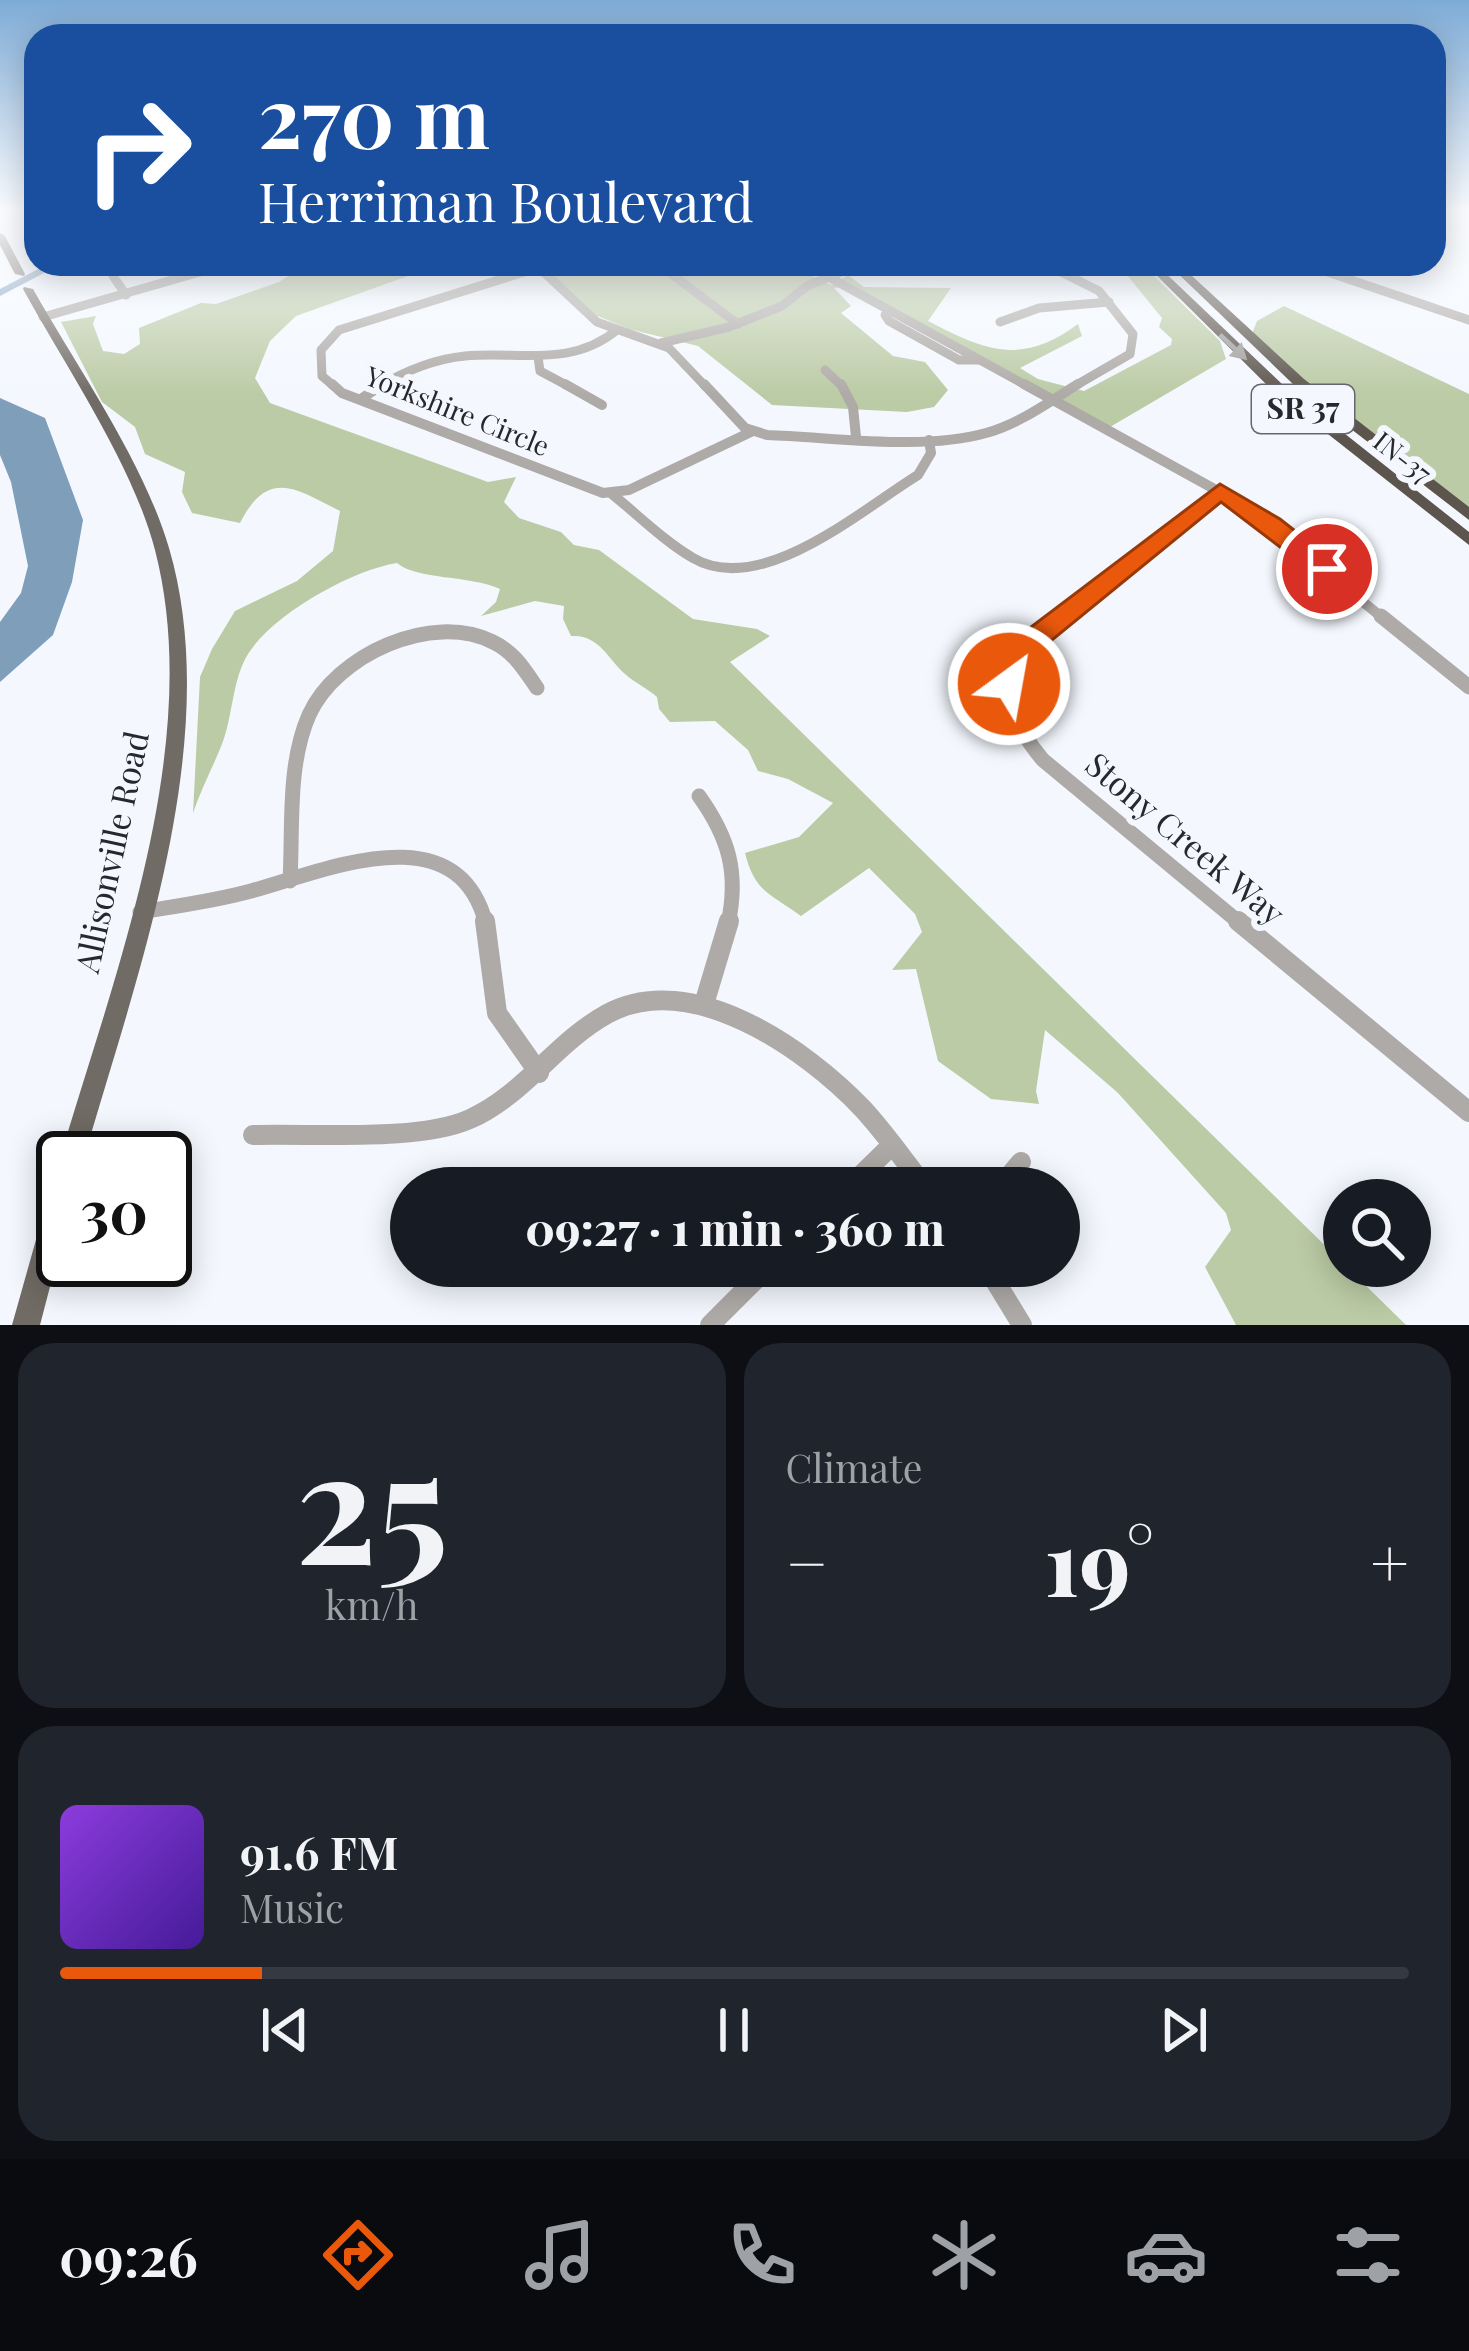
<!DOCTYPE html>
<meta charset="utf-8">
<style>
:root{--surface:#171b24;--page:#20242c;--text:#f1f3f6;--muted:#9ea1a6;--line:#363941;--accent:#ea580c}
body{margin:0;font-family:"Playfair Display",serif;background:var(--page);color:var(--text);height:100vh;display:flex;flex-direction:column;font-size:45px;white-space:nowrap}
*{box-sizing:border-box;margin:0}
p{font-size:39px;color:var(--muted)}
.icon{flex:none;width:66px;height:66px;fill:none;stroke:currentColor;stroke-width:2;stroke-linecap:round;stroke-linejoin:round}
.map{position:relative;height:1325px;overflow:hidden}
.side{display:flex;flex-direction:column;gap:18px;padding:18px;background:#0d0f14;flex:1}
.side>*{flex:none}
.banner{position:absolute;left:24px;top:24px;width:1422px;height:252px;border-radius:36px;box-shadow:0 6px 30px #0003;background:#1a4fa0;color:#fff;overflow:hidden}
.controls{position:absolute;left:1323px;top:1179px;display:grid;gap:24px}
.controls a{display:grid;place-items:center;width:108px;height:108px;border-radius:50%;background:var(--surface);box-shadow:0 6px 30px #0003;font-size:60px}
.speed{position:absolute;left:36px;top:1131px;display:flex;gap:24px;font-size:60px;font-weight:700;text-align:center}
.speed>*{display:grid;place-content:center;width:156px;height:156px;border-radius:50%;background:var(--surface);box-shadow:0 6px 30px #0003;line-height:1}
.speed .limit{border:6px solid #111;border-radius:18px;background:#fff;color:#111}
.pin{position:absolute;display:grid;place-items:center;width:102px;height:102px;color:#fff;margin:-51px;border:6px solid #fff;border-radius:50%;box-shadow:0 3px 12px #0007}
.me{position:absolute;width:132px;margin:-66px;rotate:32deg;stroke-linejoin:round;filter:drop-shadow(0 0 9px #0008)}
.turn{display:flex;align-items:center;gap:42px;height:252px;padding:0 36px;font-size:54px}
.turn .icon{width:156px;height:156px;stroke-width:2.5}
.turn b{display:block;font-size:84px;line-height:102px}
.big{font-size:90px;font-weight:800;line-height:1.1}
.side .tile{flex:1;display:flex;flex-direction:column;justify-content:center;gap:18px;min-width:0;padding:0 42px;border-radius:36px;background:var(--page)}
.side .dial{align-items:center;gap:0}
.dial b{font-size:156px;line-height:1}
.song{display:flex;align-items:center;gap:36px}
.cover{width:144px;height:144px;border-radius:18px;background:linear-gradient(135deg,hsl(270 70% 55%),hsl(260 70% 35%))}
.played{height:12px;border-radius:6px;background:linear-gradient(90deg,var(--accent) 15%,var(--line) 15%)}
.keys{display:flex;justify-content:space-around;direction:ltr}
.heat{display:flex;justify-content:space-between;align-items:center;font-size:66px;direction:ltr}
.side .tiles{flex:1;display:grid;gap:18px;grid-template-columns:1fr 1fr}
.tile:last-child{grid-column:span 2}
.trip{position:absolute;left:390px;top:1167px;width:690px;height:120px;border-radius:60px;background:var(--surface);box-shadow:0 6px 30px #0003;font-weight:800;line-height:120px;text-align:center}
.menu{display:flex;height:192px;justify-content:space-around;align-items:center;background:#090b0e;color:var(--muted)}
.menu .icon{width:84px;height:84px}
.menu .active{color:var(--accent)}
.menu b{font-size:54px;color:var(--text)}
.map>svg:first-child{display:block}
.forest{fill:#bbcba5}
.water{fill:#7f9eba}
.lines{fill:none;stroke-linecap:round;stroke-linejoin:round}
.river{fill:#7f9eba;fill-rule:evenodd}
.minor-far3{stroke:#aeaaa7;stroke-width:9}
.minor-far2{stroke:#aeaaa7;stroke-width:10}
.minor-far1{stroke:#aeaaa7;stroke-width:15}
.minor{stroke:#aeaaa7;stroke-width:20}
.major{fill:#716b65;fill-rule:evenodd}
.highway{fill:#5c554d;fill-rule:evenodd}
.oneway{fill:#a09e9d}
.route{fill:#ea580c;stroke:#983908;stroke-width:3}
.labels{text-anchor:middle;stroke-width:12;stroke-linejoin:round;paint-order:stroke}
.far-street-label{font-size:27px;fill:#26282c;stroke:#f4f8fe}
.shield{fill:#f4f8fe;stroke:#64666b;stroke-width:3}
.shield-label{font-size:30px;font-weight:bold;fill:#26282c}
.street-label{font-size:33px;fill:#26282c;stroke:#f4f8fe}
</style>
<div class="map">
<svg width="1469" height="1325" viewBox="0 0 1469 1325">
<rect width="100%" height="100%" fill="#f4f8fe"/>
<g class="forest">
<path d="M321,264H469L436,266L296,316L270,341L255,378L270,403L488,482L516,477L504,502L519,518L561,532L574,545L599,550L693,619L757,629L770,636L730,662L1406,1325H1236L1205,1267L1231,1230L1226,1213L1118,1093L1045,1030L1036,1091L1039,1104L991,1099L938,1061L916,969L892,970L922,932L915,914L869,868L801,916C769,893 755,892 745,853L799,837L833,803L788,779L758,771L748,750L715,721L670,722L659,709L657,697C647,688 635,683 625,674C608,659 599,634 571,636L563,619L564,606L535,601L481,616L496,602L500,589C469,575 417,580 397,563C352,570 273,614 248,654C232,680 233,716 222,744C213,767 201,789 193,813L200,677L212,649L235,611L297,581L333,551L340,511C295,488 268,468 240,523L192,513L182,492L185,472L145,454L135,427L102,402L61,322L96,316L93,324L103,351L124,354L140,344L139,328L201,303L216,304L279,282L304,266Z"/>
<path d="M540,264H744L750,273L764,275L791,266L832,285L848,275L864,287L951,288L928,321C986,351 1021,366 1078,324L1082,336L1020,368L1038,379L1084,391L1171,345L1172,339L1159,327L1162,318L1118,264H1142L1220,341L1226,359L1110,427L850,286L834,288L851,306L841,313L893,356L925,362L948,390L934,407L907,412L772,405L698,346L629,329L593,314Z"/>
<path d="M1284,306L1469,394V512L1250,339L1257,321Z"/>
</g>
<path class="water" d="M0,398L45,418L83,520L72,582L53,635L0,682V622L21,593L28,566L11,482L0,455Z"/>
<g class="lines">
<path class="river" d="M48,264H61L0,296V289Z"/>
<g class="minor-far3">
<path d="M117,264L113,276L126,295"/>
<path d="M535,264L597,322L669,348L706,387"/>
<path d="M658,264L738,324"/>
<path d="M805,264L1029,387"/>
<path d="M1045,264L1099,291L1133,334L1130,354L1073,387"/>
<path d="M1304,264L1469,320"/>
<path d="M891,311L885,315L889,321L959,360H978"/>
<path d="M43,317L228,264"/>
<path d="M1000,322L1039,308L1109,302"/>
<path d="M661,343L729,327L782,306L807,286L848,269L955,264"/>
<path d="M538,357L540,371L570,387"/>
<path d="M825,370L843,387"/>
<path d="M335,387L322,376L321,350L339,330L537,268"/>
<path d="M378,387C405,371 434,359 465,356C520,351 570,368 617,330"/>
</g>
<g class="minor-far2">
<path d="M332,384L342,393L603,493L629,490L753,431"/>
<path d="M565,384L602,405"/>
<path d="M704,384L745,428L767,435C833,437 923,451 986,433C1019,424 1049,402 1078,384"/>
<path d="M841,384L853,407L856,437"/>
<path d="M1024,384L1245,506L1384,619"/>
<path d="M361,399L383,384"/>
<path d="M612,494C638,515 664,541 693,558C761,598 861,510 918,475L931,453L929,440"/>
<path d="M1063,619L1220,491"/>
</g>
<g class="minor-far1">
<path d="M1066,616C1052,627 1032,639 1020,653C992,687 1020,733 1043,760L1241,924"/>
<path d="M1381,616L1469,687"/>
<path d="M699,796C729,838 739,873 728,924"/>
<path d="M290,881C293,828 287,765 309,715C336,655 432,611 493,642C514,652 524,669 537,688"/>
<path d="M140,912C177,906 215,901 251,891C325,871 457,811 486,924"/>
</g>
<g class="minor">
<path d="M485,921L497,1013L539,1073"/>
<path d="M1238,921L1469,1112"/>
<path d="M704,1004L729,921"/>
<path d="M253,1135C312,1133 419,1142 470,1119C524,1095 556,1042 607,1014C691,968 806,1049 863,1109C886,1134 905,1162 926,1188"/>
<path d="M848,1188L892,1145"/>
<path d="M999,1188L1021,1162"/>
<path d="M986,1266L1022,1325"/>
<path d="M710,1325L769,1266"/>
</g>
<g class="major">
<path d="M0,233L5,236L25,274L24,276L15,274L0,245Z"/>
<path d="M24,287L33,289C78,369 143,460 169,548C225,739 137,974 84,1158H63V1166L60,1158C115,972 205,744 155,550C133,465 66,367 23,289Z"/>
<path d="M63,1177V1237L40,1325H12L50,1190L54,1181Z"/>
</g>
<g class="highway">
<path d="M1145,264H1156L1282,384L1469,532V545L1272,390Z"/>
<path d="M1168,264H1179L1304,379L1469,507V520L1294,385Z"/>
</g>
</g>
<defs><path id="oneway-solid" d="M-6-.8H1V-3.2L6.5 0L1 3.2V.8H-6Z" transform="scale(3)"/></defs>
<use class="oneway" href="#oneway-solid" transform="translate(1233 347) rotate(43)"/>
<linearGradient id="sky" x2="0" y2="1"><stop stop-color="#7eabd6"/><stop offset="0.53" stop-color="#fafcff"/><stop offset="1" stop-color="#fafcff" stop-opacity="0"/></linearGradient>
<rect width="1469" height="396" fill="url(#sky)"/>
<path class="route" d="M1220,484L1280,519L1336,563L1340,569L1336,576H1318L1221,502L1042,648L1027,666L1019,692H999L995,684L1004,655L1023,633Z"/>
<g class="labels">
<g class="far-street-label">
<text transform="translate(457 412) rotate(22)" y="9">Yorkshire Circle</text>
<text transform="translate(1402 458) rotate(38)" y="9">IN-37</text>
</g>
<rect class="shield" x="1252" y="385" width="102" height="48" rx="9"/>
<g class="shield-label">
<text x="1303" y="419">SR 37</text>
</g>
<g class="street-label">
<text transform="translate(1185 839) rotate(40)" y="12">Stony Creek Way</text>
<text transform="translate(112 852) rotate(-78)" y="12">Allisonville Road</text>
</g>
</g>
</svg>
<div class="controls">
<a><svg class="icon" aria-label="search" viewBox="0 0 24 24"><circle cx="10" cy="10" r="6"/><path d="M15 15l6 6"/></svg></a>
</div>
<div class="speed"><div class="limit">30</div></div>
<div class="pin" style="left:1327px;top:569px;background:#d93025"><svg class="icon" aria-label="arrive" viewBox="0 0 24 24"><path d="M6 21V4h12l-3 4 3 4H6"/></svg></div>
<svg class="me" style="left:1009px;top:684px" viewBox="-20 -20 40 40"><circle r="17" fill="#ea580c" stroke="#fff" stroke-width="3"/><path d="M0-11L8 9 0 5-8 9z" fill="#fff"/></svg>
<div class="trip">09:27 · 1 min · 360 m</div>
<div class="banner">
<div class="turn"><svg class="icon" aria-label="right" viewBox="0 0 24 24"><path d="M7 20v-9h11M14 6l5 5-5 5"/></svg><div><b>270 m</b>Herriman Boulevard</div></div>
</div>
</div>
<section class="side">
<div class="tiles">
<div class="tile dial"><b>25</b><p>km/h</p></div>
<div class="tile"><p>Climate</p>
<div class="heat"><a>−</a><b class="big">19°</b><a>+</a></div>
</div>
<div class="tile">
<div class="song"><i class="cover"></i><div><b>91.6 FM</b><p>Music</p></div></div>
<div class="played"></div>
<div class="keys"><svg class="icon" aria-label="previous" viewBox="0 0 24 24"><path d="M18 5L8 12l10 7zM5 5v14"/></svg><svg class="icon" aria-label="pause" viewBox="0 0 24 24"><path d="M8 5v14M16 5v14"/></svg><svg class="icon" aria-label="next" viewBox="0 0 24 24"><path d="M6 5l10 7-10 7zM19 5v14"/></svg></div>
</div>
</div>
</section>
<nav class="menu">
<b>09:26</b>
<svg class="icon active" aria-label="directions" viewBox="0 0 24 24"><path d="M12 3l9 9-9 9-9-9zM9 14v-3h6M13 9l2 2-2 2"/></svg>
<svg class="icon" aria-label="music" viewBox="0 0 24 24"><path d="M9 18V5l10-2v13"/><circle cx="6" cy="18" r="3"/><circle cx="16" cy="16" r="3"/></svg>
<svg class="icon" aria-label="phone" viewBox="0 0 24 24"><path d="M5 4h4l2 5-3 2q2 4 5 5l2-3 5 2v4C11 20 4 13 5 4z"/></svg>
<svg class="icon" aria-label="climate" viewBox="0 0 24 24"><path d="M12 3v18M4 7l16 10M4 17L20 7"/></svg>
<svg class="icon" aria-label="car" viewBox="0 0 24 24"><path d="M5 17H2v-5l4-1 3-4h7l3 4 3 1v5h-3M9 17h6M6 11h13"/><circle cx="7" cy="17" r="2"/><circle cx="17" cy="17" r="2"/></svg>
<svg class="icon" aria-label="filters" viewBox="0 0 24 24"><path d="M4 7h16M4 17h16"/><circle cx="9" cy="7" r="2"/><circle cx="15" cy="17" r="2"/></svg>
</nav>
